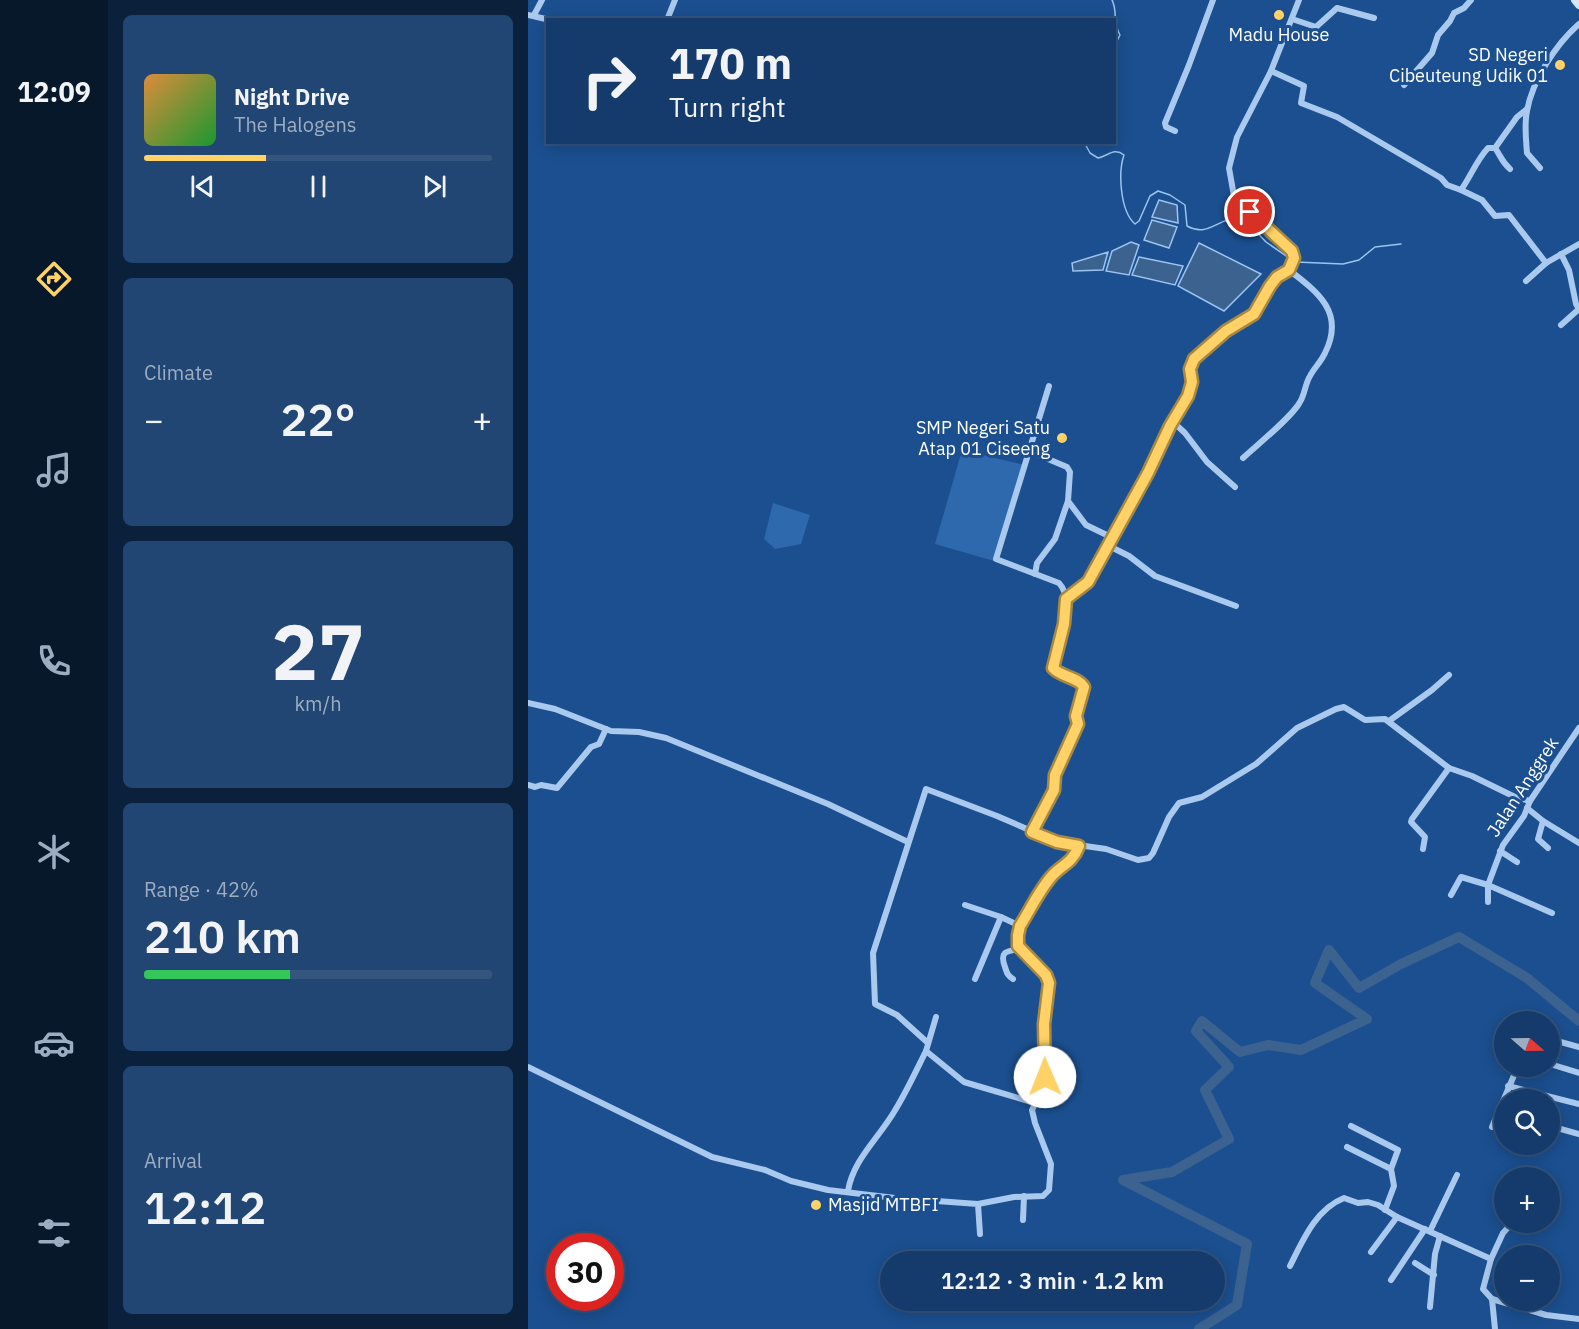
<!DOCTYPE html>
<meta charset="utf-8">
<style>
:root{--surface:#143b6b;--page:#214673;--text:#f1f3f6;--muted:#9dadc1;--line:#33557e;--accent:#ffd166}
body{margin:0;font-family:"IBM Plex Sans",sans-serif;background:var(--page);color:var(--text);height:100vh;display:flex;flex-direction:column;font-size:22px;white-space:nowrap}
*{box-sizing:border-box;margin:0}
p{font-size:20px;color:var(--muted)}
.icon{flex:none;width:33px;height:33px;fill:none;stroke:currentColor;stroke-width:2;stroke-linecap:round;stroke-linejoin:round}
.map{position:relative;flex:1;overflow:hidden}
.sheet{display:flex;flex-direction:column;gap:15px;padding:15px;background:#0b203b;width:420px}
.sheet>*{flex:none}
.top-card{position:absolute;left:18px;top:18px;width:570px;height:126px;border-radius:0px;box-shadow:0 3px 15px #0003,0 0 0 2px var(--line);background:#143b6b;color:var(--text);overflow:hidden}
.needle{width:39px;rotate:110deg}
.tools{position:absolute;left:966px;top:1011px;display:grid;gap:12px}
.tools a{display:grid;place-items:center;width:66px;height:66px;border-radius:50%;background:var(--surface);box-shadow:0 3px 15px #0003,0 0 0 2px var(--line);font-size:30px}
.speed{position:absolute;left:18px;top:1233px;display:flex;gap:12px;font-size:30px;font-weight:700;text-align:center}
.speed>*{display:grid;place-content:center;width:78px;height:78px;border-radius:50%;background:var(--surface);box-shadow:0 3px 15px #0003,0 0 0 2px var(--line);line-height:1}
.speed .limit{border:9px solid #d22;background:#fff;color:#111}
.pin{position:absolute;display:grid;place-items:center;width:51px;height:51px;color:#fff;margin:-26px;border:3px solid #fff;border-radius:50%;box-shadow:0 2px 6px #0007}
.me{position:absolute;width:66px;margin:-33px;rotate:359deg;stroke-linejoin:round;filter:drop-shadow(0 0 4px #0008)}
.turn{display:flex;align-items:center;gap:21px;height:126px;padding:0 24px;font-size:27px}
.turn .icon{width:78px;height:78px;stroke-width:2.5}
.turn b{display:block;font-size:42px;line-height:51px}
.big{font-size:45px;font-weight:600;line-height:1.1}
.sheet .card{flex:1;display:flex;flex-direction:column;justify-content:center;gap:9px;min-width:0;padding:0 21px;border-radius:9px;background:var(--page)}
.sheet .dial{align-items:center;gap:0}
.dial b{font-size:78px;line-height:1}
.song{display:flex;align-items:center;gap:18px}
.cover{width:72px;height:72px;border-radius:9px;background:linear-gradient(135deg,hsl(30 70% 55%),hsl(130 70% 35%))}
.played{height:6px;border-radius:3px;background:linear-gradient(90deg,var(--accent) 35%,var(--line) 35%)}
.keys{display:flex;justify-content:space-around;direction:ltr}
.heat{display:flex;justify-content:space-between;align-items:center;font-size:33px;direction:ltr}
.charge{height:9px;border-radius:4px;background:linear-gradient(90deg,#34c759 42%,var(--line) 0)}
.trip{position:absolute;left:352px;top:1251px;width:345px;height:60px;border-radius:30px;background:var(--surface);box-shadow:0 3px 15px #0003,0 0 0 2px var(--line);font-weight:600;line-height:60px;text-align:center}
main{display:flex;flex:1;min-height:0}
.menu{display:flex;flex-direction:column;width:108px;justify-content:space-around;align-items:center;background:#08182b;color:var(--muted)}
.menu .icon{width:42px;height:42px}
.menu .active{color:var(--accent)}
.menu b{font-size:27px;color:var(--text)}
.map>svg:first-child{display:block}
.green{fill:#2e69ad}
.water{fill:#3c6290;stroke:#9cc4f0;stroke-width:1.5}
.lines{fill:none;stroke-linecap:round;stroke-linejoin:round}
.stream{stroke:#9cc4f0;stroke-width:1.5}
.river{stroke:#3c6290;stroke-width:10}
.street{stroke:#a9c9ee;stroke-width:6}
.secondary{stroke:#d6e6fa;stroke-width:8}
.route-casing{stroke:#a68842;stroke-width:15}
.route{stroke:#ffd166;stroke-width:10}
.poi-dot{fill:#ffd166;stroke:#1b4f8f;stroke-width:2}
.labels{text-anchor:middle;stroke-width:6;stroke-linejoin:round;paint-order:stroke}
.poi-label{font-size:18px;fill:#fff;stroke:#1b4f8f;text-anchor:end}
.street-label{font-size:18px;fill:#fff;stroke:#1b4f8f}
</style>
<main>
<nav class="menu">
<b>12:09</b>
<svg class="icon active" aria-label="directions" viewBox="0 0 24 24"><path d="M12 3l9 9-9 9-9-9zM9 14v-3h6M13 9l2 2-2 2"/></svg>
<svg class="icon" aria-label="music" viewBox="0 0 24 24"><path d="M9 18V5l10-2v13"/><circle cx="6" cy="18" r="3"/><circle cx="16" cy="16" r="3"/></svg>
<svg class="icon" aria-label="phone" viewBox="0 0 24 24"><path d="M5 4h4l2 5-3 2q2 4 5 5l2-3 5 2v4C11 20 4 13 5 4z"/></svg>
<svg class="icon" aria-label="climate" viewBox="0 0 24 24"><path d="M12 3v18M4 7l16 10M4 17L20 7"/></svg>
<svg class="icon" aria-label="car" viewBox="0 0 24 24"><path d="M5 17H2v-5l4-1 3-4h7l3 4 3 1v5h-3M9 17h6M6 11h13"/><circle cx="7" cy="17" r="2"/><circle cx="17" cy="17" r="2"/></svg>
<svg class="icon" aria-label="filters" viewBox="0 0 24 24"><path d="M4 7h16M4 17h16"/><circle cx="9" cy="7" r="2"/><circle cx="15" cy="17" r="2"/></svg>
</nav>
<section class="sheet">
<div class="card">
<div class="song"><i class="cover"></i><div><b>Night Drive</b><p>The Halogens</p></div></div>
<div class="played"></div>
<div class="keys"><svg class="icon" aria-label="previous" viewBox="0 0 24 24"><path d="M18 5L8 12l10 7zM5 5v14"/></svg><svg class="icon" aria-label="pause" viewBox="0 0 24 24"><path d="M8 5v14M16 5v14"/></svg><svg class="icon" aria-label="next" viewBox="0 0 24 24"><path d="M6 5l10 7-10 7zM19 5v14"/></svg></div>
</div>
<div class="card"><p>Climate</p>
<div class="heat"><a>−</a><b class="big">22°</b><a>+</a></div>
</div>
<div class="card dial"><b>27</b><p>km/h</p></div>
<div class="card"><p>Range · 42%</p><b class="big">210 km</b><div class="charge"></div></div>
<div class="card"><p>Arrival</p><b class="big">12:12</b></div>
</section>
<div class="map">
<svg width="1051" height="1329" viewBox="0 0 1051 1329">
<rect width="100%" height="100%" fill="#1b4f8f"/>
<g class="green">
<path d="M434,450L496,465L466,561L407,544Z"/>
<path d="M245,503L282,515L273,544L247,549L236,539Z"/>
</g>
<g class="water">
<path d="M631,200L649,205L650,223L624,217Z"/>
<path d="M624,220L649,227L641,248L616,240Z"/>
<path d="M603,242L611,245L601,275L578,271L584,251Z"/>
<path d="M671,243L733,274L696,311L650,286Z"/>
<path d="M580,252L575,270L545,271L544,263Z"/>
<path d="M611,257L655,266L647,285L604,275Z"/>
</g>
<g class="lines">
<g class="stream">
<path d="M584,0C590,12 584,21 592,35L586,47"/>
<path d="M556,142L562,153L570,158C580,156 586,147 596,155C590,172 592,211 607,224L611,221L622,196L630,191L642,195L657,205L659,226C681,238 690,217 714,217L738,242L764,260"/>
<path d="M768,262L815,264L831,260L847,247L873,244"/>
</g>
<path class="river" d="M671,1329L709,1305L719,1244L595,1180L644,1172L701,1139L677,1090L701,1067L668,1031L674,1021L712,1052L740,1045L773,1050L839,1019L787,983L801,950L831,988L873,964L931,937L999,978L1051,1021"/>
<g class="street">
<path d="M0,15L22,20"/>
<path d="M6,15L14,0"/>
<path d="M764,19L788,27L809,8L846,18"/>
<path d="M139,20L147,0"/>
<path d="M743,71L776,86L773,103L809,117L913,178L919,185L933,190"/>
<path d="M876,85L904,53L910,35L922,21L926,13L936,8L943,0"/>
<path d="M999,109L989,117L967,148H960C948,161 943,176 933,190L954,200L967,216L981,215L1018,263"/>
<path d="M647,131L638,127L637,123L661,65L685,0"/>
<path d="M967,148C973,156 973,161 982,169"/>
<path d="M1012,168L999,153C998,139 996,125 999,111C1004,81 1028,44 1051,24"/>
<path d="M998,281L1018,263L1051,244"/>
<path d="M1033,325L1051,309L1048,304L1041,270L1033,254"/>
<path d="M644,421L657,433L679,462L707,487"/>
<path d="M501,451L539,467L542,472L540,501L558,525L585,538"/>
<path d="M715,458C729,445 764,417 772,402C777,394 777,384 782,376C786,368 793,362 797,353C817,313 791,293 761,270"/>
<path d="M581,546L601,556L627,576L708,606"/>
<path d="M507,574L509,563L527,539L540,501"/>
<path d="M538,599L560,582L620,473L642,426L660,396L664,382L662,369L666,359L698,331L726,314L742,286L749,277L762,268L766,258L764,251L706,196L701,168L709,137L743,71L771,0"/>
<path d="M0,703L27,709L83,731L111,732L138,738L300,804L380,842"/>
<path d="M861,721L904,690L921,675"/>
<path d="M0,785L7,787L13,785L29,788L63,747L71,744L78,729"/>
<path d="M999,808L1015,821L1010,839L1020,848"/>
<path d="M1015,821L1051,843"/>
<path d="M504,832L526,790L527,775L550,724L547,716L556,687C550,677 533,677 525,668C529,646 549,602 531,583L468,559L521,386"/>
<path d="M895,849L897,837L883,822L884,819L921,768"/>
<path d="M972,851L989,862"/>
<path d="M923,895L933,877L960,885L975,845L996,816L1002,801L1051,728"/>
<path d="M960,902V885L1024,913"/>
<path d="M437,905L473,917L492,926"/>
<path d="M447,979L473,917"/>
<path d="M485,979C479,975 479,973 477,967C471,951 479,951 492,949"/>
<path d="M408,1017L398,1051L436,1082L507,1103"/>
<path d="M1022,1039L1051,1047"/>
<path d="M400,1043L369,1015L347,1004L345,953L398,789L469,816L529,842L578,849L610,860L621,858L625,853L641,817L651,803L674,797L728,764L769,728L808,709L816,707L837,720L857,719L921,768L944,776L987,797L1002,801"/>
<path d="M1022,1064L1051,1073"/>
<path d="M0,1067L184,1157L237,1170L263,1181L300,1190L367,1198L450,1204L452,1234"/>
<path d="M980,1086L1051,1104"/>
<path d="M823,1126L870,1150L863,1169L866,1186L857,1210"/>
<path d="M1022,1126L1051,1134"/>
<path d="M964,1127L990,1066"/>
<path d="M819,1147L863,1169"/>
<path d="M320,1191C325,1160 350,1139 366,1112C378,1093 388,1071 398,1051"/>
<path d="M450,1204L486,1197L515,1196L521,1190L523,1164L507,1123L504,1110L513,1091L517,1077L516,1024L521,983L518,975L490,946V935L492,926C502,910 511,891 523,877C533,865 544,863 551,846"/>
<path d="M495,1220L496,1196"/>
<path d="M902,1231L929,1175"/>
<path d="M843,1252L869,1217"/>
<path d="M963,1259L975,1233L985,1222"/>
<path d="M887,1263L906,1275"/>
<path d="M762,1266C775,1240 788,1209 816,1198L830,1203L840,1202L850,1205L869,1217L963,1259L955,1289L964,1299L967,1329"/>
<path d="M863,1280L897,1229"/>
<path d="M964,1299L1018,1315L1051,1319"/>
<path d="M902,1307L907,1254L912,1236"/>
</g>
<path class="secondary" d="M1047,0L1051,5"/>
</g>
<g class="lines">
<g class="route-casing">
<path id="route" d="M517,1077L516,1024L521,983L518,975L490,946V935L492,926C502,910 511,891 523,877C533,865 544,864 551,846L529,842L504,832L526,790L527,775L550,724L548,716L556,687C550,677 533,677 525,668L536,624L538,599L560,582L620,473L642,426L660,396L664,382L662,369L666,359L698,331L726,314L742,286L749,277L761,270L766,258L764,251L722,212"/>
</g>
<use href="#route" class="route"/>
</g>
<g class="poi-dot">
<circle cx="751" cy="15" r="6"/>
<circle cx="1032" cy="65" r="6"/>
<circle cx="534" cy="438" r="6"/>
<circle cx="288" cy="1205" r="6"/>
</g>
<g class="labels">
<g class="poi-label">
<text x="751" y="41" text-anchor="middle">Madu House</text>
<text x="1020" y="61">SD Negeri<tspan x="1020" dy="21">Cibeuteung Udik 01</tspan></text>
<text x="522" y="434">SMP Negeri Satu<tspan x="522" dy="21">Atap 01 Ciseeng</tspan></text>
<text x="300" y="1211" text-anchor="start">Masjid MTBFI</text>
</g>
<g class="street-label">
<text transform="translate(995 787) rotate(-57)" y="6">Jalan Anggrek</text>
</g>
</g>
</svg>
<div class="tools">
<a><svg class="needle" viewBox="-14 -14 28 28"><path d="M0-13l5 13h-10z" fill="#e53935"/><path d="M0 13l5-13h-10z" fill="#9dadc1"/></svg></a>
<a><svg class="icon" aria-label="search" viewBox="0 0 24 24"><circle cx="10" cy="10" r="6"/><path d="M15 15l6 6"/></svg></a>
<a>+</a>
<a>−</a>
</div>
<div class="speed"><div class="limit">30</div></div>
<div class="pin" style="left:722px;top:212px;background:#d93025"><svg class="icon" aria-label="arrive" viewBox="0 0 24 24"><path d="M6 21V4h12l-3 4 3 4H6"/></svg></div>
<svg class="me" style="left:517px;top:1077px" viewBox="-20 -20 40 40"><circle r="19" fill="#fff"/><path d="M0-13L10 11 0 6-10 11z" fill="#ffd166"/></svg>
<div class="trip">12:12 · 3 min · 1.2 km</div>
<div class="top-card">
<div class="turn"><svg class="icon" aria-label="right" viewBox="0 0 24 24"><path d="M7 20v-9h11M14 6l5 5-5 5"/></svg><div><b>170 m</b>Turn right</div></div>
</div>
</div>
</main>
